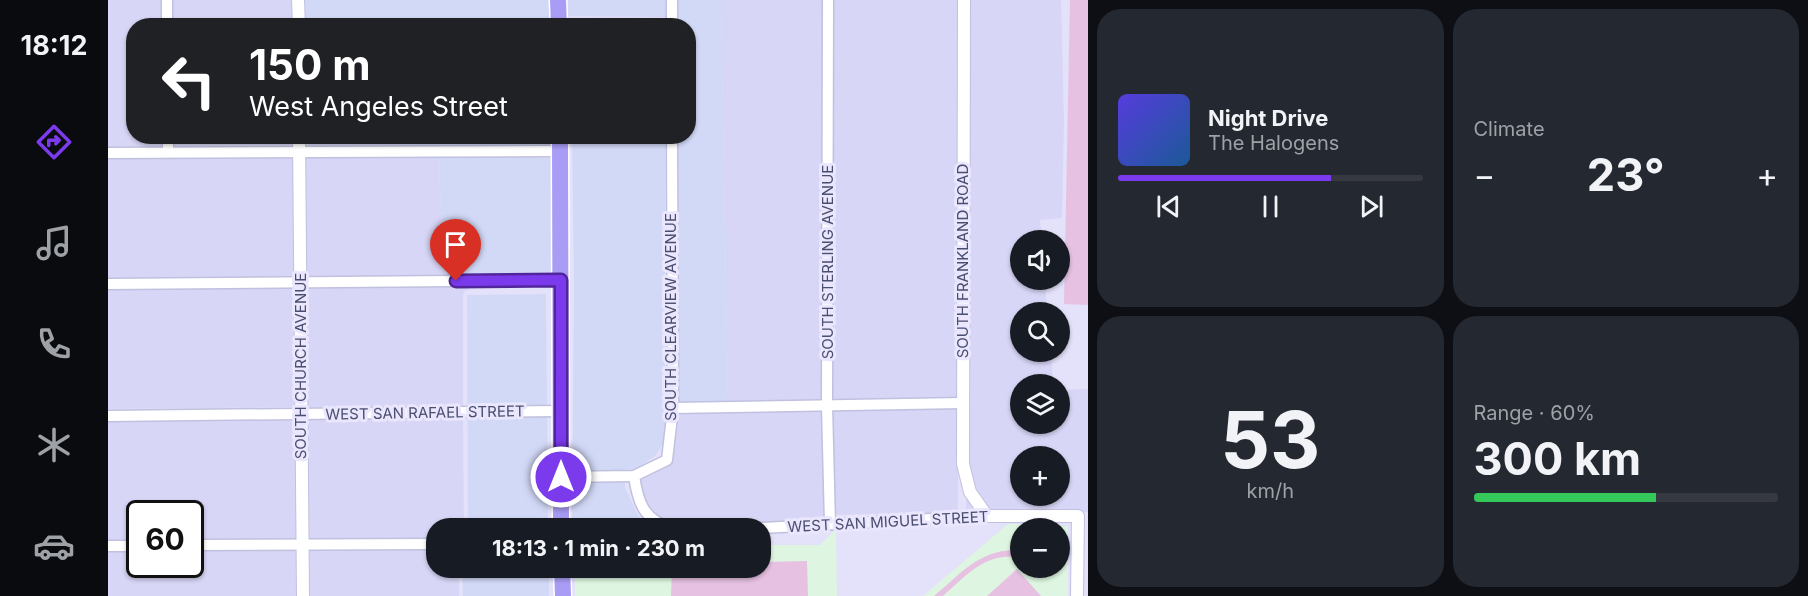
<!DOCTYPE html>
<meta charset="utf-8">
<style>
:root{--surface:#171b24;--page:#242831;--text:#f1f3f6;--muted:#9ea1a6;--line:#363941;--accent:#7c3aed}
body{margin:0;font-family:Inter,sans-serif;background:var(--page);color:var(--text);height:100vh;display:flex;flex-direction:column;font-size:22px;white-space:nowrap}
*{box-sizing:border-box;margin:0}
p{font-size:20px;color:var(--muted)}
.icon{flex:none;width:33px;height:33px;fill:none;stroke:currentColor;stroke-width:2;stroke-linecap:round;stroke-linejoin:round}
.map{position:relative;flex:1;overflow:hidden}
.details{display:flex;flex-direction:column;gap:9px;padding:9px;background:#0d0f14;width:720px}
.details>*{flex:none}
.banner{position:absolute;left:18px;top:18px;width:570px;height:126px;border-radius:24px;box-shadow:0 2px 4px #0004;background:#202124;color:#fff;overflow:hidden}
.fabs{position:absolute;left:902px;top:230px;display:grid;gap:12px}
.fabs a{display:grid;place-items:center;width:60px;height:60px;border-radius:50%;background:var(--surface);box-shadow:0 2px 4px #0004;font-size:30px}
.speed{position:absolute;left:18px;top:500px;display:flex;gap:12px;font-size:30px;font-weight:700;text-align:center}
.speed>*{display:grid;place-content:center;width:78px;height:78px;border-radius:50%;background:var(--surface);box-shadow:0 2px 4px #0004;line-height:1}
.speed .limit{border:3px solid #111;border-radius:9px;background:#fff;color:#111}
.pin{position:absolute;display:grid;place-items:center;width:51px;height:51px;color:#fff;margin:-62px -26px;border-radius:50% 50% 50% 0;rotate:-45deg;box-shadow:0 0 6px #0007}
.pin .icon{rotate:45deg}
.me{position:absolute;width:66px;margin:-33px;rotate:0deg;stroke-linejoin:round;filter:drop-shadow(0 0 4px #0008)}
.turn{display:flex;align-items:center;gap:21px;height:126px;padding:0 24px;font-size:27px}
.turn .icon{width:78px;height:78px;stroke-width:2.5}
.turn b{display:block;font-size:42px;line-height:51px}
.big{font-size:45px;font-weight:700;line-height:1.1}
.details .tile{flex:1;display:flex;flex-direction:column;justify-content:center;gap:9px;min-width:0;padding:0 21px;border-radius:24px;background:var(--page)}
.details .dial{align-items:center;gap:0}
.dial b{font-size:78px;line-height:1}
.song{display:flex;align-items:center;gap:18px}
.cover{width:72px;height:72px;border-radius:9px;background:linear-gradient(135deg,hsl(250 70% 55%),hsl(210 70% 35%))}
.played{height:6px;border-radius:3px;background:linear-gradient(90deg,var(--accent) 70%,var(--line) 70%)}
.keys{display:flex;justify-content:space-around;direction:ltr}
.heat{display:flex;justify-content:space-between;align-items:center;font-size:33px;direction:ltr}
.charge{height:9px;border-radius:4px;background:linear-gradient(90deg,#34c759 60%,var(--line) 0)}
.details .tiles{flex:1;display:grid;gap:9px;grid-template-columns:repeat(2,1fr)}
.trip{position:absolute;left:318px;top:518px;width:345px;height:60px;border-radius:24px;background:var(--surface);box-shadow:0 2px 4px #0004;font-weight:700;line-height:60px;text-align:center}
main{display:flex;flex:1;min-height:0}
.tabs{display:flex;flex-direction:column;width:108px;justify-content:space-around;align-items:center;background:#090b0e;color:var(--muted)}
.tabs .icon{width:42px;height:42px}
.tabs .active{color:var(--accent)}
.tabs b{font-size:27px;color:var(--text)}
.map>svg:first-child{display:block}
.residential{fill:#d8d6f6;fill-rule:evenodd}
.commercial{fill:#d2d9f7}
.education{fill:#def6e1;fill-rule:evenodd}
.grass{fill:#e6c1e2}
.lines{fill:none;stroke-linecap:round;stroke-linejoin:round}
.minor-casing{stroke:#c0c0df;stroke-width:13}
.tertiary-casing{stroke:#c0c0df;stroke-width:14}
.primary-casing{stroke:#fff;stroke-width:19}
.minor{stroke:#fff;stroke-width:10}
.tertiary{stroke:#fff;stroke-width:12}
.primary{stroke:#a99cf5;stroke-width:16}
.route-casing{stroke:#51269a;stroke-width:15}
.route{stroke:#7c3aed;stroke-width:10}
.labels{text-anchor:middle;stroke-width:6;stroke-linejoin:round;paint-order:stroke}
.street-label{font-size:15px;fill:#4a4e6f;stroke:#e9e6fe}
</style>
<main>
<nav class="tabs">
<b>18:12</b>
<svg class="icon active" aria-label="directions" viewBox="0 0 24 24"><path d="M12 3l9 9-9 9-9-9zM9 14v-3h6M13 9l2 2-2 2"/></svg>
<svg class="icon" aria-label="music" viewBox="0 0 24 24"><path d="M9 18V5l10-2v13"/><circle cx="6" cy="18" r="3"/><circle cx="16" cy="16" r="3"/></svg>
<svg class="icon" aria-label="phone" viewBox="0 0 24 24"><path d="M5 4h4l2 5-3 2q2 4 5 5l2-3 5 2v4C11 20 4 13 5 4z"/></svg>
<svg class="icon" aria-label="climate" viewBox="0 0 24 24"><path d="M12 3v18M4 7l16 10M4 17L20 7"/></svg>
<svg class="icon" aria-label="car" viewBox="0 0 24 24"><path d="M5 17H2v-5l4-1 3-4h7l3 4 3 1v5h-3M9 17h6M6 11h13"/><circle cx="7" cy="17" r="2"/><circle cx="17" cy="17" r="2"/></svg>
</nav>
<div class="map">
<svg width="980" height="596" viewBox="0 0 980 596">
<rect width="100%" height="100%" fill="#e4e1fa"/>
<g class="residential">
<path d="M0,0H55V25L26,26V136L56,137V146L0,148Z"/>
<rect x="64" y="0" width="122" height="25"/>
<path d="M613,0H715V401L620,402Z"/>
<path d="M724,0H851L850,398L724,401Z"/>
<path d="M860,0H953L956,121L954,218L932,220L934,240H912V279H937L939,312H912V351H943L945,384H912V423H951V390L980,389V512H858ZM912,456H951V495H912Z"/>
<path d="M65,137H187V145L65,146Z"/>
<rect x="196" y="137" width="62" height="8"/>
<path d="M187,155L188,278L0,279V158Z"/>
<path d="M196,155L331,156L335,276L197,278Z"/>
<path d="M361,286V290L357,291L355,295V408L198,407L197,288Z"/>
<path d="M188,288L189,407L0,409V289Z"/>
<path d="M850,408V513L724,515V411Z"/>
<path d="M715,411L716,518L711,524L603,528H560L548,524L527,482L561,464L564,453L567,450L571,413Z"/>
<path d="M189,417L190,539L83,540L82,513H32L31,541H0V419Z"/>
<path d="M198,417L355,418L356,528H328V539H199Z"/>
<path d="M190,549L191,596H0V551H31L32,564H82L83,550Z"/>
<path d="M199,549H328V567H351V596H200Z"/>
</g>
<g class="commercial">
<path d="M195,0H446V25L264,26L263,24L195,23Z"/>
<path d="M455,0H559V17L462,16L458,19Z"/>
<path d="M568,0H613L620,402L569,403L568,137L580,136V26L568,25Z"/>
<rect x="462" y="20" width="95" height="5"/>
<path d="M258,136L447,137V148L258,145Z"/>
<path d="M464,137H557V441L547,456L530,468L517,470V488L530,515L540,528H464L466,289Z"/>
<path d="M331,156L447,158L448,275L335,276Z"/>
<path d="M438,294L440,528H360L359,295Z"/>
<path d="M354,567H441V596H355Z"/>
</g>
<g class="education">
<path d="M900,524L960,526V596H815ZM912,528H951V567H912Z"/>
<path d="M728,529L729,596H467V567H652L653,545H712Z"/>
</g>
<g class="grass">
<path d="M962,0H980V305L956,304Z"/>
<path d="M907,550L912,552V558C878,551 858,576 835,596H826C853,574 869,551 907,550Z"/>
<path d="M699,561L700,596H563L564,567H652L653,562Z"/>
<path d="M909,569L933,596H879Z"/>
</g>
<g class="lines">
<g class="minor-casing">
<g id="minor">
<path d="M59,0V26"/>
<path d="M564,0V26"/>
<path d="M720,0L719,406L722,524"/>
<path d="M60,136V151"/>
<path d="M0,153L452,151"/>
<path d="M0,284L452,280"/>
<path d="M565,408L855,403"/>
<path d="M0,416L453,411"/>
<path d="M526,476C530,503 536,520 563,528"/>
<path d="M453,477L526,476L559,460L565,408L564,136"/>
<path d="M652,528L879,516"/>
<path d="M82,545L328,544"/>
<path d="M0,546H32"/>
</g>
</g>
<g class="tertiary-casing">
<g id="tertiary">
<path d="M190,0L191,26"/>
<path d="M856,0L855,464L862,492L879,516H970L969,596"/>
<path d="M191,136L195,596"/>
</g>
</g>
<g class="primary-casing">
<g id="primary">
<path d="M450,0L451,26"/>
<path d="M452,136L453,528"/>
<path d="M454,567L455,596"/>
</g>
</g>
<use href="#minor" class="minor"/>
<use href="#tertiary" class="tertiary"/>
<use href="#primary" class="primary"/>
</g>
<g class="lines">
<g class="route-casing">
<path id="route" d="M348,281L453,280V477"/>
</g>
<use href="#route" class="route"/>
</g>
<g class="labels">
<g class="street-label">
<text transform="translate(855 261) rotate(-90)" y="5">SOUTH FRANKLAND ROAD</text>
<text transform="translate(720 262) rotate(-90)" y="5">SOUTH STERLING AVENUE</text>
<text transform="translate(563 317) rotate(-90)" y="5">SOUTH CLEARVIEW AVENUE</text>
<text transform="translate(193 366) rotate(-90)" y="5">SOUTH CHURCH AVENUE</text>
<text transform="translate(317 413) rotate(-1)" y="5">WEST SAN RAFAEL STREET</text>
<text transform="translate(780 522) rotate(-3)" y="5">WEST SAN MIGUEL STREET</text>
</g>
</g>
</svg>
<div class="fabs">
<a><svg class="icon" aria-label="sound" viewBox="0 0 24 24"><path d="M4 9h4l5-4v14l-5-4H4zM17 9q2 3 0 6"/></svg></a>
<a><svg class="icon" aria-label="search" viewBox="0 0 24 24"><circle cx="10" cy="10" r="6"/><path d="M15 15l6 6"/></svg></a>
<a><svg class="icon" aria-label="layers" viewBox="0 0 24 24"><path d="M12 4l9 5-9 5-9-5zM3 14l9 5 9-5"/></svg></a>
<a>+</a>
<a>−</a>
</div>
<div class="speed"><div class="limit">60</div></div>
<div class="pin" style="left:348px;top:281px;background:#d93025"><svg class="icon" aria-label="arrive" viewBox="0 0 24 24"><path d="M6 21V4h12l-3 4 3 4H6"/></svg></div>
<svg class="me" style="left:453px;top:477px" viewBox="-20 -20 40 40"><circle r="17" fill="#7c3aed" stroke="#fff" stroke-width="3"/><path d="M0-11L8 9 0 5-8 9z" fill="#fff"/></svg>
<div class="trip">18:13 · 1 min · 230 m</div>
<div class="banner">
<div class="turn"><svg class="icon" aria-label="left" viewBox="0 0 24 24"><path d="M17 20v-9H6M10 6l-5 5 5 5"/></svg><div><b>150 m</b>West Angeles Street</div></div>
</div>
</div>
<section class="details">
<div class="tiles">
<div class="tile">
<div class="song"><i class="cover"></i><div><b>Night Drive</b><p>The Halogens</p></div></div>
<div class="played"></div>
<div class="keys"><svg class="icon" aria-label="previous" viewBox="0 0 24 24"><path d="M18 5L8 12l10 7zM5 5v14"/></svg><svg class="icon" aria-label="pause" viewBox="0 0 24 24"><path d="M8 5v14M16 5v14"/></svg><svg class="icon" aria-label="next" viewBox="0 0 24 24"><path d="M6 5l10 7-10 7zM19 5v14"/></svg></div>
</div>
<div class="tile"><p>Climate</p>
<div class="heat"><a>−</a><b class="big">23°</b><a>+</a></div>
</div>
<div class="tile dial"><b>53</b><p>km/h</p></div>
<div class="tile"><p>Range · 60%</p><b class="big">300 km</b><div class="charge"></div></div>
</div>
</section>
</main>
